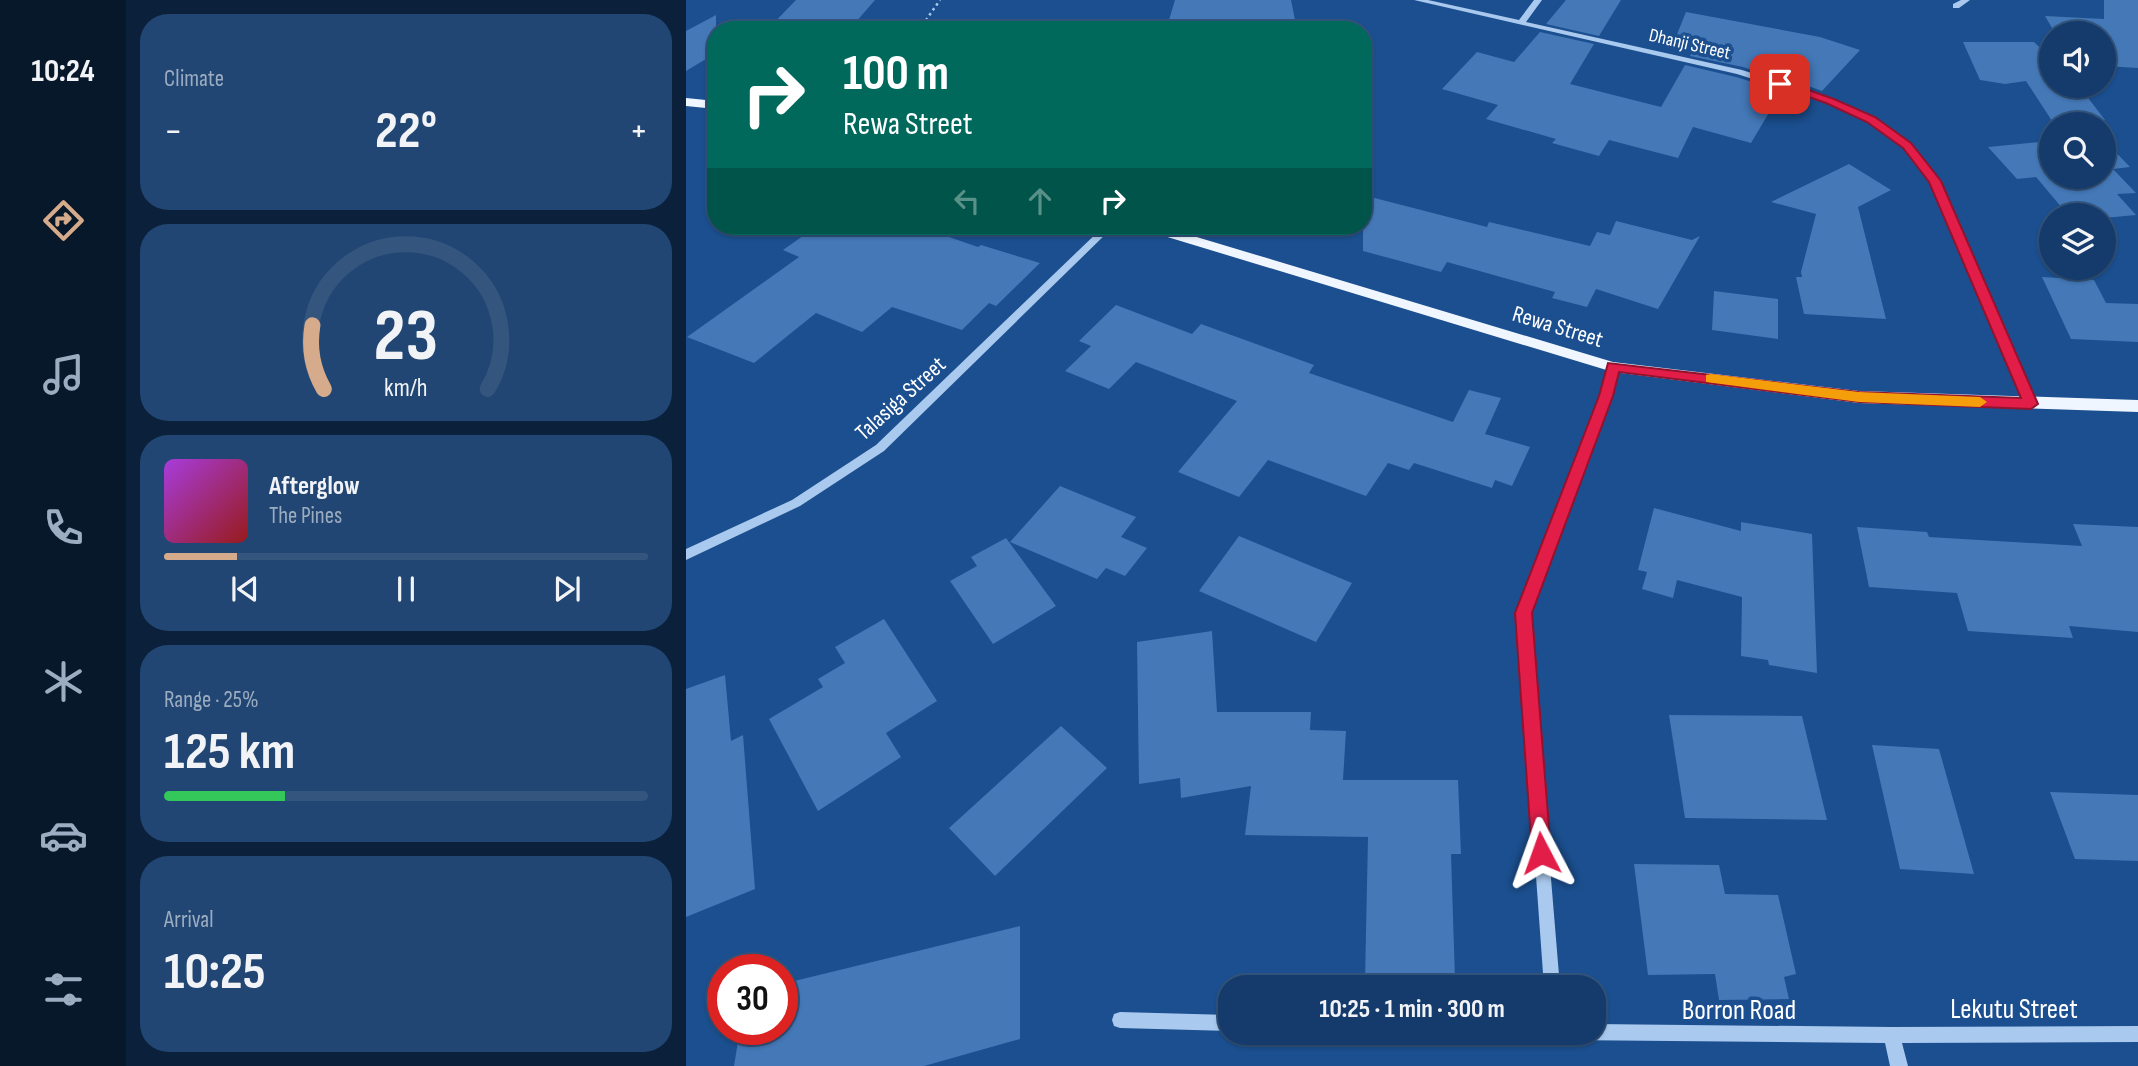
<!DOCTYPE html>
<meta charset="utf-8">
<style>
:root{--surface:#143b6b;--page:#214673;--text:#f1f3f6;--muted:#9dadc1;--line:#33557e;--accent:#d6ab8b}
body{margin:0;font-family:"Sofia Sans Condensed",sans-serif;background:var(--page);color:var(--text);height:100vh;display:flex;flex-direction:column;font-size:26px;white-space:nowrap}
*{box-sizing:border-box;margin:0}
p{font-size:23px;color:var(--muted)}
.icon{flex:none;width:38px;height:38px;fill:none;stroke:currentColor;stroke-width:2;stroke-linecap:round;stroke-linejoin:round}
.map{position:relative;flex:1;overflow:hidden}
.drawer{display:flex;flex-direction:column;gap:14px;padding:14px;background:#0b203b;width:560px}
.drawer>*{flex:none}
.banner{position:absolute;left:21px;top:21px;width:665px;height:214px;border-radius:28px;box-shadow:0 2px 5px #0004,0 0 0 2px var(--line);background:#00695c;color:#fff;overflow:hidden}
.controls{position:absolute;left:1353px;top:21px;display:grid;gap:14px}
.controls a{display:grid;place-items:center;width:77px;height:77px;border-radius:50%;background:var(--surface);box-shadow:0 2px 5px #0004,0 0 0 2px var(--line);font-size:35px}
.speed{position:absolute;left:21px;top:954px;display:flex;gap:14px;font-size:35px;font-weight:700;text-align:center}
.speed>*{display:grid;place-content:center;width:91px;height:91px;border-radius:50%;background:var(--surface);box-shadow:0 2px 5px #0004,0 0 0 2px var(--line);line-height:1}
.speed .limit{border:10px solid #d22;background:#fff;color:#111}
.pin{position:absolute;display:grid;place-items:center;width:60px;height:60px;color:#fff;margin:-30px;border-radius:14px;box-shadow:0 4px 10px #0006}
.me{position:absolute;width:77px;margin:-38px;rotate:356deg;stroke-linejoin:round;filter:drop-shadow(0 0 5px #0008)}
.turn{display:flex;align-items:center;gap:24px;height:147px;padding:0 21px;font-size:32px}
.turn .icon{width:91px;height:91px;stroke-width:2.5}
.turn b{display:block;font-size:49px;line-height:60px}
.lanes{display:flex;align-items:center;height:66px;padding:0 21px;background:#0003;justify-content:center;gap:35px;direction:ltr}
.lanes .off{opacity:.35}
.big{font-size:52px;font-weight:700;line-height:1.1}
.drawer .card{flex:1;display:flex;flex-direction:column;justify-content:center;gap:10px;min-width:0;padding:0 24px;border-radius:28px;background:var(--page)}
.drawer .dial{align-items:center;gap:0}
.dial svg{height:182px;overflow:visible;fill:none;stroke:var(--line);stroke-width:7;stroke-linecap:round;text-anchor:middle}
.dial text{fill:var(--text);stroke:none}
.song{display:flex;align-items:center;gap:21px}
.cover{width:84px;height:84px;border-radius:10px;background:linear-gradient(135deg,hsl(280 70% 55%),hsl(0 70% 35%))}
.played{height:7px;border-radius:4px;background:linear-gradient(90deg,var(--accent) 15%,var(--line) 15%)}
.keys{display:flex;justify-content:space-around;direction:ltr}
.heat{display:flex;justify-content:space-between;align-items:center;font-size:38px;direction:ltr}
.charge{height:10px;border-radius:5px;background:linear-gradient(90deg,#34c759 25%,var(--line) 0)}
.trip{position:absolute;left:532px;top:975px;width:388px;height:70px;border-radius:28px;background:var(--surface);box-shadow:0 2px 5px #0004,0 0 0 2px var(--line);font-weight:700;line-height:70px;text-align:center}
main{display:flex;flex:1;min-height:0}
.tab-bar{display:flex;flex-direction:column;width:126px;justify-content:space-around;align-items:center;background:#08182b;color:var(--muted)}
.tab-bar .icon{width:49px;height:49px}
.tab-bar .current{color:var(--accent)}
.tab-bar b{font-size:32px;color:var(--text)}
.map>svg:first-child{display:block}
.building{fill:#4478b7}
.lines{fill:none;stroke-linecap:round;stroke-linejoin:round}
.path{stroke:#a9c9ee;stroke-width:2.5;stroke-dasharray:2.5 3.5;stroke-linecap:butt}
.minor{fill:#a9c9ee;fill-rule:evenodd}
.major{fill:#f0f6ff;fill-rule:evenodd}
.route{fill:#e11d48;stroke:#92132f;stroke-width:2}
.slow{fill:#f59e0b}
.labels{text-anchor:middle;stroke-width:7;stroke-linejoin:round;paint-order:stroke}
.far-street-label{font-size:19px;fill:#fff;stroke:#1b4f8f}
.street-label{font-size:23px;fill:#fff;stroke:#1b4f8f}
.near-street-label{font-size:28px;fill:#fff;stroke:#1b4f8f}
</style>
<main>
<nav class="tab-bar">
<b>10:24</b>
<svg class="icon current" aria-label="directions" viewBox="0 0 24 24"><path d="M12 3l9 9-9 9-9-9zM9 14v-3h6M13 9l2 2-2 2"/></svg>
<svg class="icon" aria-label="music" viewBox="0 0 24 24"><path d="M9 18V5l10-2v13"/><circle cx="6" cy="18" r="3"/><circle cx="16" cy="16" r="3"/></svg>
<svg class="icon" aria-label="phone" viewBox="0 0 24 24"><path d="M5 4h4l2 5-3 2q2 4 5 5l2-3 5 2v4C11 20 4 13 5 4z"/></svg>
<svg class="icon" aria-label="climate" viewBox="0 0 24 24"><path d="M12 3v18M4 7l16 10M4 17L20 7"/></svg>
<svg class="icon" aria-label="car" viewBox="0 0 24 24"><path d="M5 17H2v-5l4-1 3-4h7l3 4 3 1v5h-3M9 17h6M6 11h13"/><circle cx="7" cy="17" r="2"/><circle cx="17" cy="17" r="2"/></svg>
<svg class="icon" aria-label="filters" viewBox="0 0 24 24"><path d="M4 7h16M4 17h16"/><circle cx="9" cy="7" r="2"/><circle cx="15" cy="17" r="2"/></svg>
</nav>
<section class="drawer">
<div class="card"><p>Climate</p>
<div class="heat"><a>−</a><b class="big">22°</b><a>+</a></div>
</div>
<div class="card dial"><svg viewBox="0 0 100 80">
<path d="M14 69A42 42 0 1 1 86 69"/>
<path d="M14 69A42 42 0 0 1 9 41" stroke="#d6ab8b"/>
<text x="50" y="56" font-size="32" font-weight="700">23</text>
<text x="50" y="72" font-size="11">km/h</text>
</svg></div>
<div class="card">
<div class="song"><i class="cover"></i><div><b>Afterglow</b><p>The Pines</p></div></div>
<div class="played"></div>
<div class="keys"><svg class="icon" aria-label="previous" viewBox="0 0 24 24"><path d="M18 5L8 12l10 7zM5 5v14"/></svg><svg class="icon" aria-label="pause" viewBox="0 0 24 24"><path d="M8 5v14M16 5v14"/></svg><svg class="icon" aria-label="next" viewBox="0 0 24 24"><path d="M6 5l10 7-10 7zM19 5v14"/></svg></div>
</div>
<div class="card"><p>Range · 25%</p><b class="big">125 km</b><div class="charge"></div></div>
<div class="card"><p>Arrival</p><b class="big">10:25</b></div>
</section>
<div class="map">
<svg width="1452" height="1066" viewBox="0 0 1452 1066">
<rect width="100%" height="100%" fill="#1b4f8f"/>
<g class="building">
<path d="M110,0H189L163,30H81Z"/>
<path d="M489,0H605L611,30H480Z"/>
<path d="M880,0H935L913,36L860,24Z"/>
<path d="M1418,0H1452V68L1418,66V33H1369L1359,16L1418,19Z"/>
<path d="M1000,12L1134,37L1174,50L1136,91L1103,79L1101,82L1057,67L1004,56L1008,48L987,44Z"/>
<path d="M30,15V53L0,71V31Z"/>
<path d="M854,32L908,44L884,84L975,107L999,65L1050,77L1096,91L1065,143L1007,127L992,158L923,140L913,156L866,143L870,139L800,119L812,105L756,89L791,52L828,62Z"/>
<path d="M1277,42H1348L1365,58V86H1393L1419,120H1397L1402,124H1368L1340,81L1319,84L1294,80Z"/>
<path d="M1418,140L1444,167L1427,169L1450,193L1431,194L1450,215L1418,218V215H1382L1350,177L1331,179L1302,147L1365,141V177H1418Z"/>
<path d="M1163,164L1205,190L1172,207L1200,319L1118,314L1110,277H1116L1115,272L1130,214L1085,202Z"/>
<path d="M677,195L801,227L803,222L904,246L911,232L924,235L930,221L1006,240L1014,236L972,309L910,289L901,307L866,298L869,292L761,262L755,272L677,251Z"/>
<path d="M131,226H231L292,247L295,245L354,263L310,306L303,303L276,330L206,307L176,332L130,313L68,363L1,337L113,257L97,250Z"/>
<path d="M1356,277L1408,280L1420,303L1452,304V342L1385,339Z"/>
<path d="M1028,291L1092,299V339L1026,330Z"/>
<path d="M430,305L506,334L515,324L628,365L623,373L767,422L783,390L815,398L799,434L844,447L826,486L809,480L806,488L728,463L723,470L702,463L680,496L582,460L553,497L492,472L551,401L450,362L423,389L379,371L405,346L393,341Z"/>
<path d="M374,486L450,517L435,537L461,548L439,576L420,568L411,579L324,542Z"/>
<path d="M968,508L1055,531V522L1126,534L1131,673L1083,665L1082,660L1055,656L1056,597L991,580L987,598L956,589L961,572L952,570Z"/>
<path d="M1387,524L1452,527V632L1383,626L1387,638L1282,631L1271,593L1183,587L1171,527L1241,532L1243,537L1396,546Z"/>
<path d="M553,536L666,583L630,642L513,591Z"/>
<path d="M320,538L370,606L307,644L264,581L291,566L285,557Z"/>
<path d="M198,619L251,701L200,733L215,757L132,811L83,719L137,687L132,679L159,663L149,647Z"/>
<path d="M526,631L531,712H625L624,730L660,731L657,780H772L775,854H765L769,979L679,980L682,837L559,835L565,786L495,798L494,778L453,784L451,642Z"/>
<path d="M39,675L45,741L57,735L69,889L0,917V689Z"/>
<path d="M983,715L1116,716L1141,820L999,818Z"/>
<path d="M375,726L421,768L309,876L263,828Z"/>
<path d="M1186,745L1253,749L1288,874L1214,869Z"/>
<path d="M1364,792L1452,795V861L1389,859Z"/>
<path d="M948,864L1033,865L1039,894L1092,895L1110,974L1098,977L1103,999L1033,1000L1029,974L962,975Z"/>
<path d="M334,926V1039L238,1066H48L54,1029H96V984Z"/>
</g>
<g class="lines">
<path class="path" d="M233,30L254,0"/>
<g class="minor">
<path d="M728,0H742L833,20L848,0H856L840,22L1056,70L1147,99L1188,118L1224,144L1254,181L1350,404L1348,407L1344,408L1338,404L1245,182L1218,148L1182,122L1141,103L1051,74Z"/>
<path d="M1275,0H1284L1273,8H1267V4Z"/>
<path d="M418,226H428L198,451L114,506L0,560V549L106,500L190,445Z"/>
<path d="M927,363L932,367L926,396L843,613L874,987H858L831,613L914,396L922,367Z"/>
<path d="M434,1012L544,1015V1031L434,1028L428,1026L426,1020L428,1014Z"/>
<path d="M908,1024L1205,1027L1452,1026V1042L1216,1043L1222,1066H1204L1199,1043L877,1040L871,1043L810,1040L804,1038L802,1032H908Z"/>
</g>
<g class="major">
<path d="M0,98L30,101V109L0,106Z"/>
<path d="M453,226H474L927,362L1173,391L1452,400V412L1173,403L927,372L455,229Z"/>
</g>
</g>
<path class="route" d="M1094,80L1148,99L1189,117L1225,143L1255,181L1352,404L1345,409L1173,402L933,372L927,396L846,613L865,853L862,860L855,863L848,860L846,853L829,613L913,396L922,363L1173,392L1335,398L1243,182L1217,148L1181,122L1140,103L1091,86V81Z"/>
<path class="slow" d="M1025,374L1173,392L1294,397L1301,402L1294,407L1173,402L1020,382V375Z"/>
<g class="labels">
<g class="far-street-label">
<text transform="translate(1004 43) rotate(13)" y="7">Dhanji Street</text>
</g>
<g class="street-label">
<text transform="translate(872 326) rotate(17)" y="8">Rewa Street</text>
<text transform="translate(214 398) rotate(-42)" y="8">Talasiga Street</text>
</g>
<g class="near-street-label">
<text x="1328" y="1018">Lekutu Street</text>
<text x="1053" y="1019">Borron Road</text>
</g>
</g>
</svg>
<div class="controls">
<a><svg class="icon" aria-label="sound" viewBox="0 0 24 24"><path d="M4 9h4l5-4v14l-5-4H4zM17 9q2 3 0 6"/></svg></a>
<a><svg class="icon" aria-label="search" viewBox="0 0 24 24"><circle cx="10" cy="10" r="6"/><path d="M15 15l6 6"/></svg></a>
<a><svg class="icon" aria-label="layers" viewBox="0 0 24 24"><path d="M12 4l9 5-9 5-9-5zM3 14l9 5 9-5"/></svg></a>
</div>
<div class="speed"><div class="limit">30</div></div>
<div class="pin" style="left:1094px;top:84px;background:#d93025"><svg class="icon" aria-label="arrive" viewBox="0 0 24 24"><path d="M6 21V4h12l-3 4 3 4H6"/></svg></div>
<svg class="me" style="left:855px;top:853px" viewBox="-20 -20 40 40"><path d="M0-17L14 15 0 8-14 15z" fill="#e11d48" stroke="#fff" stroke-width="4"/></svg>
<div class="trip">10:25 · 1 min · 300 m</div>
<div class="banner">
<div class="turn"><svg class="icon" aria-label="right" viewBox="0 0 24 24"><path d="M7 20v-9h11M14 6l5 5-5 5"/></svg><div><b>100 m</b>Rewa Street</div></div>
<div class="lanes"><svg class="icon off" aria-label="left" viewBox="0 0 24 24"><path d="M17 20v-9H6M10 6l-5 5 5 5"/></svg><svg class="icon off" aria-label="ahead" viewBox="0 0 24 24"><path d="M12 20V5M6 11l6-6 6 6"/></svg><svg class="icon" aria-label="right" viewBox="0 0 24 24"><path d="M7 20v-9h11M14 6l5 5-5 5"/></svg></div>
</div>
</div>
</main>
